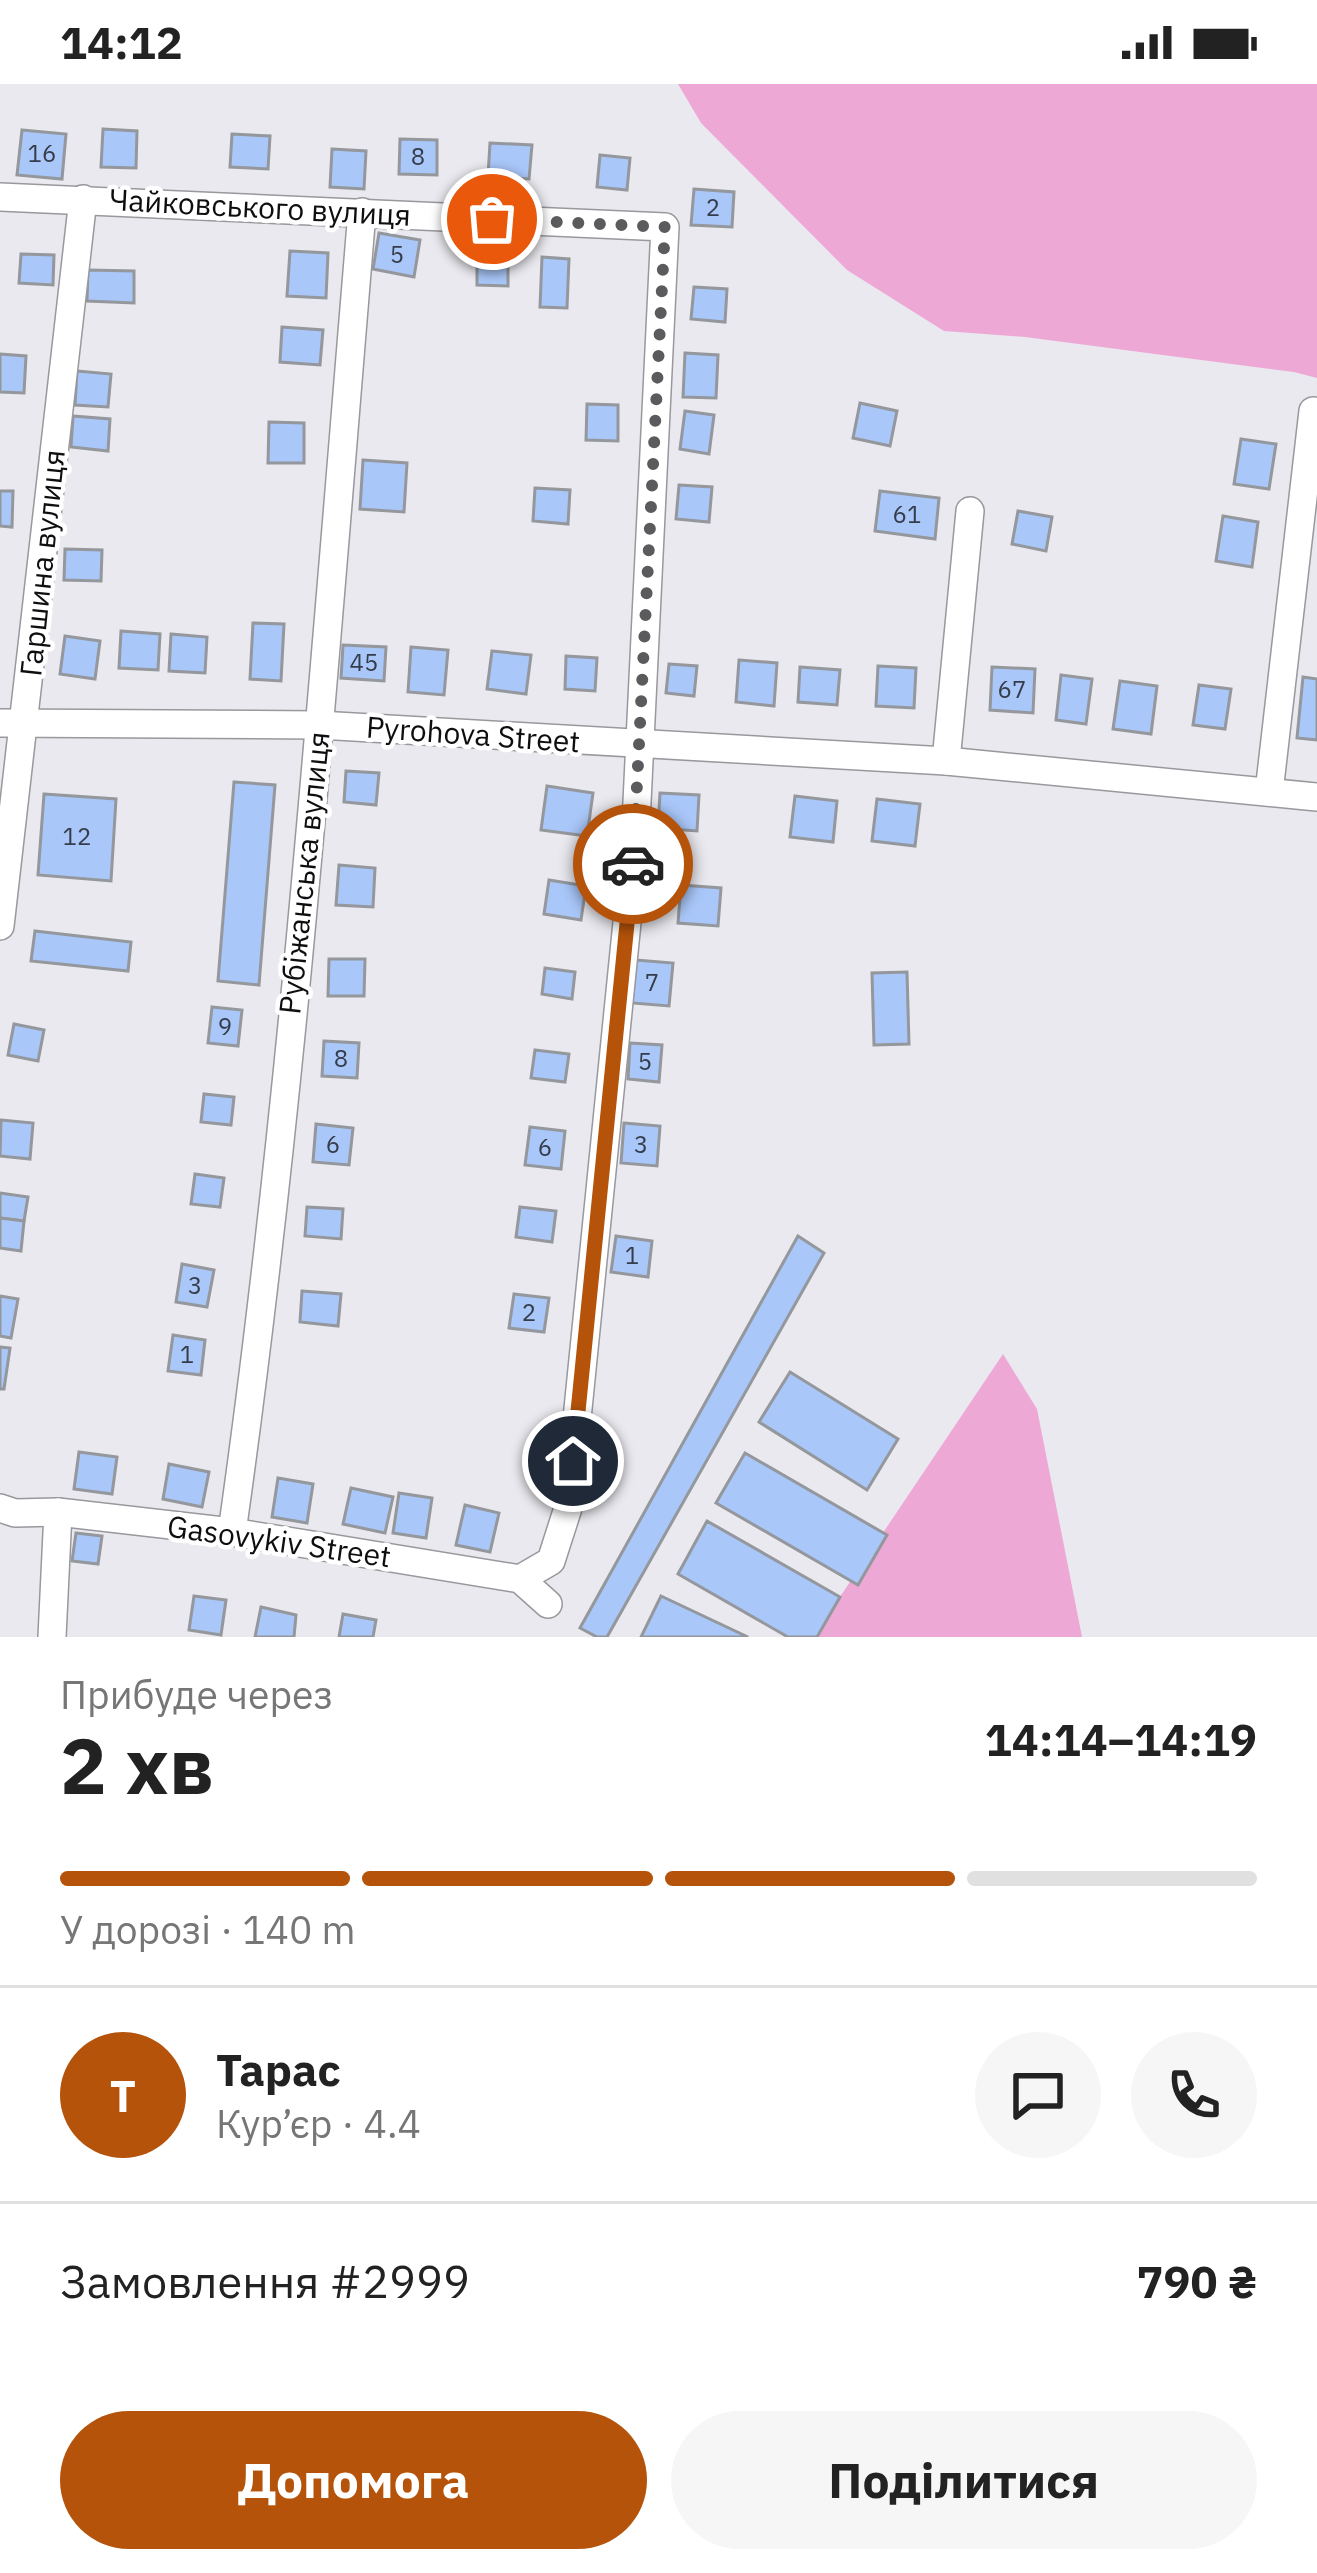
<!DOCTYPE html>
<html lang="uk">
<head>
<meta charset="utf-8">
<style>
	:root { --surface:#fff; --page:#f6f6f6; --text:#222; --muted:#767676; --line:#e0e0e0; --accent:#b45309 }
	body { margin:0; font-family:"IBM Plex Sans",sans-serif; background:var(--page); color:var(--text); height:100vh; display:flex; flex-direction:column; font-size:45px; white-space:nowrap }
	* { box-sizing:border-box; margin:0 }
	p { font-size:39px; color:var(--muted) }
	.icon { flex:none; width:66px; height:66px; fill:none; stroke:currentColor; stroke-width:2; stroke-linecap:round; stroke-linejoin:round }
	.map { position:relative; height:1553px; overflow:hidden }
	.drawer { display:flex; flex-direction:column; background:var(--surface); flex:1 }
	.drawer>* { flex:none }
	.pin { position:absolute; display:grid; place-items:center; width:102px; height:102px; color:#fff; margin:-51px; border:6px solid #fff; border-radius:50%; box-shadow:0 3px 12px #0007 }
	.courier { position:absolute; display:grid; place-items:center; width:120px; height:120px; margin:-60px; border:9px solid #b45309; border-radius:50%; background:#fff; color:#222; box-shadow:0 3px 15px #0007 }
	.summary em { font-style:normal; font-weight:700 }
	.summary div { display:flex; flex-direction:column-reverse }
	.summary { display:flex; align-items:center; justify-content:space-between; height:204px; padding:0 60px }
	h1 { font-size:78px; font-weight:700; line-height:90px }
	.bar { display:grid; grid-template-columns:repeat(4,1fr); gap:18px 12px; align-content:center; height:144px; padding:0 60px }
	.bar i { height:15px; border-radius:9px; background:var(--line) }
	.bar .current { background:var(--accent) }
	.bar p { grid-column:span 4 }
	.line { display:flex; align-items:center; gap:30px; padding:0 60px; border-top:3px solid var(--line) }
	.line div { flex:1 }
	.round { display:grid; place-items:center; flex:none; width:126px; height:126px; border-radius:63px; background:var(--page) }
	.primary-button { display:flex; gap:24px; margin-top:auto; padding:24px 60px }
	.primary-button a { flex:1; height:138px; border-radius:72px; background:var(--accent); color:#fff; font-size:48px; font-weight:700; line-height:138px; text-align:center }
	.primary-button a+a { background:var(--page); color:var(--text) }
	.status { display:flex; justify-content:space-between; align-items:center; height:84px; padding:0 60px; background:var(--surface); direction:ltr }
	.status svg { height:33px; fill:currentColor }
	.map>svg:first-child { display:block }
	.green { fill:#eea8d6 }
	.building { fill:#a9c7f9; stroke:#94979c; stroke-width:3 }
	.lines { fill:none; stroke-linecap:round; stroke-linejoin:round }
	.street-casing { stroke:#98989d; stroke-width:30 }
	.street { stroke:#fff; stroke-width:27 }
	.done { stroke:#5b5b5e; stroke-width:12; stroke-dasharray:0 21.6 }
	.route { stroke:#b45309; stroke-width:15 }
	.labels { text-anchor:middle; stroke-width:9; stroke-linejoin:round; paint-order:stroke }
	.number-label { font-size:24px; fill:#353c4a }
	.street-label { font-size:30px; fill:#0e0e10; stroke:#fff }
</style>
</head>
<body>
<div class="status"><b>14:12</b><svg viewBox="0 0 49 12"><path d="M0 12V9h3v3zM5 12V6h3v6zM10 12V3h3v9zM15 12V0h3v12zM26 1h20v11H26zM47 4h2v5h-2z"/></svg></div>
<div class="map">
<svg width="1317" height="1553" viewBox="0 0 1317 1553">
	<rect width="100%" height="100%" fill="#e9e9ef"/>
	<g class="green">
		<path d="M678,0h639v294l-23,-6 -269,-35 -81,-6 -97,-61 -146,-147z"/>
		<path d="M1003,1270l34,55 45,228h-269z"/>
	</g>
	<g class="building">
		<path d="M103,45l34,2 -1,37 -35,-1z"/>
		<path d="M22,46l44,4 -4,45 -45,-4z"/>
		<path d="M232,50l38,2 -2,33 -38,-2z"/>
		<path d="M400,55l37,1v35l-38,-1z"/>
		<path d="M490,59l42,2 -3,34 -41,-3z"/>
		<path d="M332,65l34,2 -2,38 -34,-2z"/>
		<path d="M600,71l30,3 -3,32 -30,-3z"/>
		<path d="M694,105l40,3 -2,35 -41,-2z"/>
		<path d="M379,149l41,7 -6,37 -41,-8z"/>
		<path d="M477,165l31,1v36l-31,-1z"/>
		<path d="M290,167l38,2 -2,45 -39,-2z"/>
		<path d="M21,170l33,1 -1,30 -34,-2z"/>
		<path d="M542,173l27,2 -2,49 -27,-1z"/>
		<path d="M88,186l46,1v32l-47,-2z"/>
		<path d="M694,203l33,2 -2,33 -34,-3z"/>
		<path d="M282,243l41,3 -3,35 -40,-3z"/>
		<path d="M685,269l33,2 -2,43 -33,-1z"/>
		<path d="M0,270l26,2 -2,37 -24,-1z"/>
		<path d="M77,287l34,3 -3,33 -33,-2z"/>
		<path d="M860,319l37,8 -7,35 -37,-8z"/>
		<path d="M587,320l31,1v36l-32,-1z"/>
		<path d="M685,327l29,4 -5,39 -29,-5z"/>
		<path d="M73,332l37,3 -2,32 -37,-4z"/>
		<path d="M269,338l35,1v40h-36z"/>
		<path d="M1241,355l35,5 -7,45 -35,-5z"/>
		<path d="M363,376l44,3 -3,49 -44,-3z"/>
		<path d="M679,401l33,2 -3,35 -33,-3z"/>
		<path d="M535,404l35,2 -2,34 -35,-3z"/>
		<path d="M0,407h13l-1,36 -12,-1z"/>
		<path d="M880,407l59,7 -4,41 -60,-8z"/>
		<path d="M1018,427l34,6 -6,34 -34,-7z"/>
		<path d="M1223,432l35,6 -6,45 -36,-6z"/>
		<path d="M65,465l37,1 -1,31 -37,-1z"/>
		<path d="M253,539l31,1 -3,57 -31,-2z"/>
		<path d="M121,547l39,3 -2,36 -39,-2z"/>
		<path d="M171,550l36,3 -2,36 -36,-2z"/>
		<path d="M65,552l35,5 -5,38 -35,-5z"/>
		<path d="M343,561l43,2 -2,34 -43,-3z"/>
		<path d="M411,563l37,3 -4,45 -36,-3z"/>
		<path d="M492,567l39,4 -5,39 -39,-5z"/>
		<path d="M566,572l31,2 -2,33 -30,-2z"/>
		<path d="M739,576l38,3 -3,43 -38,-4z"/>
		<path d="M669,580l28,2 -3,30 -28,-3z"/>
		<path d="M878,582l38,2 -2,40 -38,-2z"/>
		<path d="M800,583l40,3 -3,35 -39,-3z"/>
		<path d="M992,583l43,2 -2,44 -43,-3z"/>
		<path d="M1061,591l31,4 -6,45 -30,-4z"/>
		<path d="M1303,593l14,2v61l-20,-2z"/>
		<path d="M1120,597l37,5 -6,48 -38,-5z"/>
		<path d="M1199,601l32,4 -6,40 -32,-4z"/>
		<path d="M346,687l33,2 -3,32 -32,-3z"/>
		<path d="M234,698l41,3 -16,200 -41,-4z"/>
		<path d="M547,702l46,7 -6,43 -46,-6z"/>
		<path d="M660,709l39,2 -2,36 -39,-3z"/>
		<path d="M44,710l72,5 -5,82 -73,-6z"/>
		<path d="M795,712l42,5 -4,41 -43,-5z"/>
		<path d="M877,715l43,5 -5,42 -43,-5z"/>
		<path d="M339,781l36,3 -2,39 -37,-2z"/>
		<path d="M549,796l37,6 -5,34 -37,-6z"/>
		<path d="M681,801l40,3 -3,38 -40,-3z"/>
		<path d="M35,847l96,11 -3,29 -97,-10z"/>
		<path d="M329,875h36l-1,37h-36z"/>
		<path d="M636,876l37,3 -4,43 -37,-3z"/>
		<path d="M545,884l30,4 -3,27 -30,-5z"/>
		<path d="M907,888l2,72 -35,1 -2,-72z"/>
		<path d="M212,923l30,3 -4,36 -30,-3z"/>
		<path d="M14,940l30,6 -6,31 -30,-6z"/>
		<path d="M324,957l35,2 -2,35 -35,-2z"/>
		<path d="M630,959l32,2 -3,37 -31,-3z"/>
		<path d="M535,966l34,4 -4,28 -34,-4z"/>
		<path d="M204,1010l30,3 -3,28 -30,-3z"/>
		<path d="M1,1036l32,3 -3,36 -30,-3z"/>
		<path d="M624,1039l36,3 -3,40 -36,-3z"/>
		<path d="M316,1040l37,4 -4,37 -36,-3z"/>
		<path d="M530,1043l35,4 -4,38 -36,-4z"/>
		<path d="M195,1090l29,4 -4,29 -29,-3z"/>
		<path d="M0,1109l28,4 -4,24 -24,-3z"/>
		<path d="M307,1123l36,2 -2,30 -36,-3z"/>
		<path d="M520,1123l36,4 -4,31 -36,-5z"/>
		<path d="M0,1134l24,3 -3,30 -21,-3z"/>
		<path d="M616,1152l36,5 -4,36 -37,-5z"/>
		<path d="M798,1152l26,17 -217,384h-10l-17,-9z"/>
		<path d="M182,1180l32,6 -7,37 -31,-5z"/>
		<path d="M302,1207l39,3 -3,32 -38,-4z"/>
		<path d="M514,1210l35,4 -5,34 -35,-4z"/>
		<path d="M0,1212l18,3 -7,39 -11,-2z"/>
		<path d="M173,1251l32,5 -4,35 -33,-4z"/>
		<path d="M0,1263l10,1 -6,41h-4z"/>
		<path d="M790,1288l108,67 -31,51 -108,-68z"/>
		<path d="M79,1368l38,5 -5,37 -38,-5z"/>
		<path d="M745,1369l142,82 -29,50 -142,-82z"/>
		<path d="M169,1380l40,8 -7,35 -39,-8z"/>
		<path d="M278,1394l35,6 -6,39 -35,-6z"/>
		<path d="M351,1404l42,9 -8,36 -42,-9z"/>
		<path d="M399,1409l33,5 -6,40 -33,-5z"/>
		<path d="M465,1421l34,8 -9,39 -34,-7z"/>
		<path d="M707,1437l133,76 -23,40h-29l-110,-63z"/>
		<path d="M76,1449l26,3 -4,28 -26,-3z"/>
		<path d="M194,1512l32,4 -5,35 -32,-5z"/>
		<path d="M661,1512l87,41h-107z"/>
		<path d="M261,1523l35,8 -2,22h-39z"/>
		<path d="M343,1530l33,6 -3,17h-34z"/>
	</g>
	<g class="lines">
		<g class="street-casing">
			<g id="street">
				<path d="M0,113l665,30 -30,616 -67,665 -17,53 -31,18"/>
				<path d="M0,639l319,2 627,36 371,36"/>
				<path d="M946,677l24,-250"/>
				<path d="M1269,708l44,-381"/>
				<path d="M0,842l83,-727"/>
				<path d="M0,1424l15,5 43,-1 174,20 288,47 28,25"/>
				<path d="M232,1448c62,-437 93,-879 130,-1320"/>
				<path d="M52,1553l6,-125"/>
			</g>
		</g>
		<use href="#street" class="street"/>
	</g>
	<g class="lines">
		<path class="done" d="M492,135l173,8 -32,637"/>
		<path class="route" d="M573,1377l60,-597"/>
	</g>
	<g class="labels">
		<g class="number-label">
			<text x="42" y="78">16</text>
			<text x="418" y="81">8</text>
			<text x="713" y="132">2</text>
			<text x="397" y="179">5</text>
			<text x="907" y="439">61</text>
			<text x="364" y="587">45</text>
			<text x="1012" y="614">67</text>
			<text x="77" y="761">12</text>
			<text x="652" y="907">7</text>
			<text x="225" y="951">9</text>
			<text x="341" y="983">8</text>
			<text x="645" y="986">5</text>
			<text x="333" y="1069">6</text>
			<text x="641" y="1069">3</text>
			<text x="545" y="1072">6</text>
			<text x="632" y="1180">1</text>
			<text x="195" y="1210">3</text>
			<text x="529" y="1237">2</text>
			<text x="187" y="1279">1</text>
		</g>
		<g class="street-label">
			<text transform="translate(260 124) rotate(3)" y="10">Чайковського вулиця</text>
			<text transform="translate(43 479) rotate(-84)" y="10">Гаршина вулиця</text>
			<text transform="translate(473 651) rotate(4)" y="10">Pyrohova Street</text>
			<text transform="translate(305 789) rotate(-84)" y="10">Рубіжанська вулиця</text>
			<text transform="translate(279 1458) rotate(8)" y="10">Gasovykiv Street</text>
		</g>
	</g>
</svg>
<div class="pin" style="left:492px;top:135px;background:#ea580c"><svg class="icon" aria-label="bag" viewBox="0 0 24 24"><path d="M5 8h14l-1 12H6zM9 8a3 3 0 0 1 6 0"/></svg></div>
<div class="pin" style="left:573px;top:1377px;background:#1f2937"><svg class="icon" aria-label="home" viewBox="0 0 24 24"><path d="M3 11l9-7 9 7M6 9v11h12V9"/></svg></div>
<div class="courier" style="left:633px;top:780px"><svg class="icon" aria-label="car" viewBox="0 0 24 24"><path d="M5 17H2v-5l4-1 3-4h7l3 4 3 1v5h-3M9 17h6M6 11h13"/><circle cx="7" cy="17" r="2"/><circle cx="17" cy="17" r="2"/></svg></div>
</div>
<section class="drawer">
<div class="summary"><div><h1>2 хв</h1><p>Прибуде через</p></div><em>14:14–14:19</em></div>
<div class="bar"><i class="current"></i><i class="current"></i><i class="current"></i><i></i><p>У дорозі · 140 m</p></div>
<div class="line" style="height:216px"><b class="round" style="background:var(--accent);color:#fff">Т</b><div><b>Тарас</b><p>Кур’єр · 4.4</p></div><a class="round"><svg class="icon" aria-label="chat" viewBox="0 0 24 24"><path d="M4 5h16v11H9l-5 4z"/></svg></a><a class="round"><svg class="icon" aria-label="phone" viewBox="0 0 24 24"><path d="M5 4h4l2 5-3 2q2 4 5 5l2-3 5 2v4C11 20 4 13 5 4z"/></svg></a></div>
<div class="line" style="height:156px"><div>Замовлення #2999</div><b>790 ₴</b></div>
<div class="primary-button"><a>Допомога</a><a>Поділитися</a></div>
</section>
</body>
</html>
